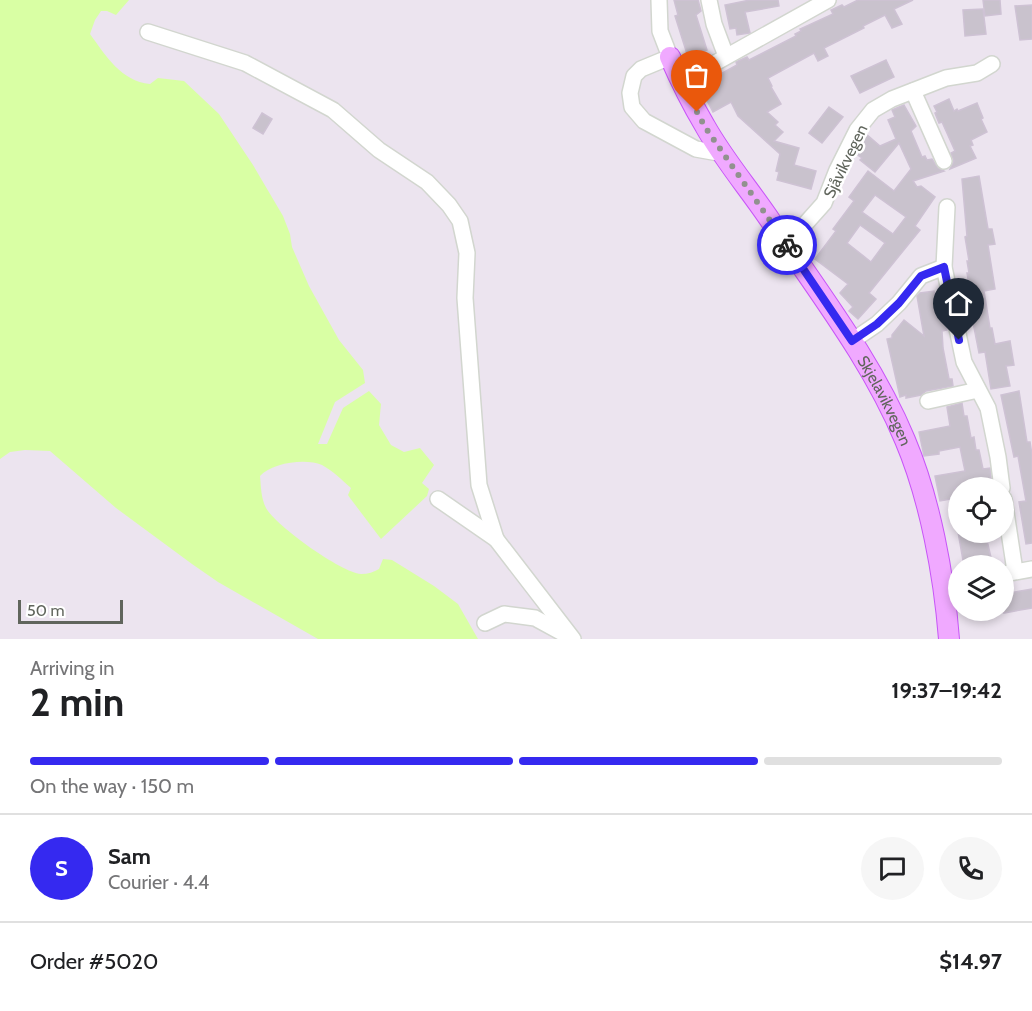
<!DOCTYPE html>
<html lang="en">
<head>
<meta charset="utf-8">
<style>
	:root { --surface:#fff; --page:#f6f6f6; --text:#202124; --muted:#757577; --line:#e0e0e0; --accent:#3529f0 }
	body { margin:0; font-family:Cabin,sans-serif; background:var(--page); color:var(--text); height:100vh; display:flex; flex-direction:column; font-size:22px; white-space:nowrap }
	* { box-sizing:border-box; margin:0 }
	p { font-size:20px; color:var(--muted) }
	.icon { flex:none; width:33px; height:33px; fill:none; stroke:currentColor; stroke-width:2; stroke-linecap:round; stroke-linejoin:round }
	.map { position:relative; height:639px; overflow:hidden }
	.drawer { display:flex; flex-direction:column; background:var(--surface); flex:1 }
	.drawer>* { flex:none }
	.buttons { position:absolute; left:948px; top:477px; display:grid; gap:12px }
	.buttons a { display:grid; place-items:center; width:66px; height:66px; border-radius:50%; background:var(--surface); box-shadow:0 3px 9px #0003; font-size:30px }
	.scale { position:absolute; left:18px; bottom:15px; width:105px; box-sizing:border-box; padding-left:6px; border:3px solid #60655c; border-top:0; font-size:16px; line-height:21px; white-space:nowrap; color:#60655c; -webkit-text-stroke:4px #fff; paint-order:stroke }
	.pin { position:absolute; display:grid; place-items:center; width:51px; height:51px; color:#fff; margin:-62px -26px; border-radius:50% 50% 50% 0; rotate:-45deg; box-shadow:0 0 6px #0007 }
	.pin .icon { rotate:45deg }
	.courier { position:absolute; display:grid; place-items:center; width:60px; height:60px; margin:-30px; border:4px solid #3529f0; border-radius:50%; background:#fff; color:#222; box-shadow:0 2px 8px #0007 }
	.head em { font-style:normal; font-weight:700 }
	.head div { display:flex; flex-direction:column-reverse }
	.head { display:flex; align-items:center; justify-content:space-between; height:102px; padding:0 30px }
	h1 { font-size:39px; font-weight:700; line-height:45px }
	.bar { display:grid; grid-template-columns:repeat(4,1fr); gap:9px 6px; align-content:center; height:72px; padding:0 30px }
	.bar i { height:8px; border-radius:4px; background:var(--line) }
	.bar .selected { background:var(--accent) }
	.bar p { grid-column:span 4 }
	.line { display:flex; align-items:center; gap:15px; padding:0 30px; border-top:2px solid var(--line) }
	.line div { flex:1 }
	.round { display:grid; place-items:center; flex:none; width:63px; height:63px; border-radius:32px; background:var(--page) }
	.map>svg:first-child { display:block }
	.water { fill:#d9ffa4 }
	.building { fill:#c9c2cd; stroke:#cec2d4; stroke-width:1.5; fill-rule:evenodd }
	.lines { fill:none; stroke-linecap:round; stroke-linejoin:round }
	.minor-casing { stroke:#d2d6cf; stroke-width:18 }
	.major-casing { stroke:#c755f7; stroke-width:22 }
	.minor { stroke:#fff; stroke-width:15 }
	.major { stroke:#f0a9ff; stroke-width:20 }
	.done { stroke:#91918f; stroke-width:6; stroke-dasharray:0 10.8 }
	.route { stroke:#3529f0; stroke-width:8 }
	.labels { text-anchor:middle; stroke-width:5; stroke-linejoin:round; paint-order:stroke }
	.street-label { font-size:16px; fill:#60655c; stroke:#fff }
</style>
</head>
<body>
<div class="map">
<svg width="1032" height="639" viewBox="0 0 1032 639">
	<rect width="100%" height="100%" fill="#ece4ef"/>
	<path class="water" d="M0,0h129l-13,15 -9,-4h-6l-6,9 -5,14c16,22 31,47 60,50l8,-6 26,3 35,33 34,51 30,51 7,18 2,13 17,39 30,54 24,30 2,13 -30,19 -17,42h9l16,-36 26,-17 12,13 -2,21 12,20 13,7 16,-4 14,17 -12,18 7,6 -2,7 -46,43 -31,-41 -2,-3 3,-7c-9,-8 -18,-17 -29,-23 -17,-7 -50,-2 -62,11 1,11 1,22 6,32 10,18 76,65 95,66 7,0 13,-2 18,-5l4,-10 9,1 42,26 24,18 20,35h-160l-100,-57 -26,-18 -76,-56 -66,-57 -25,-1 -15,2 -10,7z"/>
	<g class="building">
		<path d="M674,0h24l3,11 -5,4 11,35 -19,7 -13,-41 3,-1z"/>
		<path d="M750,0h28l1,6 -34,6 5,21 -13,2 -1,-7 -6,1 -5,-24z"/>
		<path d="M858,0h55l-19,9 8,15 -10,4 -7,-13 -22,11 1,2 -40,20 4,8 -10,5 -4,-8 -46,25 4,8 -1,1 10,17 -14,8 11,10 -3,3 8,7 -9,9 25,7 -5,17 22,6 -5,18 -34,-9 2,-8 -3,-1 4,-17 -42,-38 -7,-14 -18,10 -12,-23 7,-4 -2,-3 31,-17 -1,-3 11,-5 2,3 47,-24 -1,-2 6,-3 -1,-2 33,-15 -2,-4 11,-5 2,2z"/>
		<path d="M983,0h17l1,14 -16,2z"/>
		<path d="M1032,5v34l-12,1 -5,-34z"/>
		<path d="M983,9l3,25 -21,2 -2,-26z"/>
		<path d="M886,60l8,17 -34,16 -9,-17z"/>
		<path d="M949,99l5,12 3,-2 1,2 19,-8 6,15 -2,1 6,13 -16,8 2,5 -3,1 6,12 -26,11 4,-8 -3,-8 4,-2 -13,-29 -3,1 -4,-10 2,-1 -3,-6z"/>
		<path d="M904,105l12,21 -5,5 11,26 3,-1 2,4 5,-1 6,9 6,3 -31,10 4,6 4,-1 14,11 -20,29 5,4 -51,63 7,6 -18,20 -9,-8 4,-4 -13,-14 8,-9 -33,-25 21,-28 -3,-2 21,-28 -5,-4 19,-26 26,20 17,-22 -12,-26 -24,29 -15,-12 2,-2 -6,-4 10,-20 14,12 16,-7 -8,-19 7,-3 -3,-7zM875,195l31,22 -13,17 -31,-22zM860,225l25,18 -14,19 -24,-19z"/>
		<path d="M829,107l14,10 -21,26 -13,-10z"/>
		<path d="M262,113l10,6 -9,15 -10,-6z"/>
		<path d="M979,176l9,53h4l3,15 -7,1 7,44 -11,2 6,37h2l3,16 15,-3 4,24 -8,1 4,20 -19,3 -6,-37 -6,1 -11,-56 3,-1 -4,-23h2l-2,-12h2l-4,-24 2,-1 -5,-57z"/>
		<path d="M934,291l1,7 5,-1 7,33 -5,1 1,17 6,31h3l1,7 -27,5 -5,4 -15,3v-3l-6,2 -13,-58 5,-1v-3l12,-15 20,16 -7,-40 3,-3z"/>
		<path d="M1019,391l8,51h3l2,13v88l-6,1 -7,-42 7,-1 -8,-45 -4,1 -13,-62z"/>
		<path d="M962,403l2,13h3l4,22 3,-1 2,13h3l4,19 7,-1 2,20h-37l2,10 -17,3 -5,-25 30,-5 -5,-24 -21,4v3l-15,2 -5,-24 31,-6 -3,-19z"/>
		<path d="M958,532h27l8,34h-29z"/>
		<path d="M1032,589v19l-28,5v-19z"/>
	</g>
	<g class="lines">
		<g class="minor-casing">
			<g id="minor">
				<path d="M659,0l1,31 10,26 -29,12 -7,7 -4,17 2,14 12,14 52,28 28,5"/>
				<path d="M709,0l5,24 12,32"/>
				<path d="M148,32l97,31 88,47 46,40 48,32 22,23 11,16 7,32 -2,45 14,187 17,54"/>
				<path d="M681,82l147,-82"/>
				<path d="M913,91l31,70"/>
				<path d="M947,207l-3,60 20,95 24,46 10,49 4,31"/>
				<path d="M784,241l15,-10 25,-28 13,-33 20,-40 16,-20 19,-11 54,-21 31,-5 15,-9"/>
				<path d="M852,341l25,-17 22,-21 22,-27 23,-9"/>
				<path d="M928,401l50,-11"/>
				<path d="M438,499l58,40 77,100"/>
				<path d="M1004,499l11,72"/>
				<path d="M1004,574l28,-5"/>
				<path d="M943,585l15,-2"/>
				<path d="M485,623l19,-9 31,4 33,18"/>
			</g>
		</g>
		<g class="major-casing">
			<g id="major">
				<path id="s1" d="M670,57c10,23 22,47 35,69 19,34 45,64 67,97 47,70 100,138 133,217 25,59 39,135 44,199"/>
			</g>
		</g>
		<use href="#minor" class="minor"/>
		<use href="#major" class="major"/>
	</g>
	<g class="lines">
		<path class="done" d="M697,112l8,15 82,118"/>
		<path class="route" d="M787,245l65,96 25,-17 22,-21 22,-27 23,-9 15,73"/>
	</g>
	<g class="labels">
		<g class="street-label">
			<text transform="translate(845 161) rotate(-64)" y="6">Sjåvikvegen</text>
			<text dy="6" stroke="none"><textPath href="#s1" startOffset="406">Skjelavikvegen</textPath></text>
		</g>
	</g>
</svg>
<div class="buttons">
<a><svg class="icon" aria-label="locate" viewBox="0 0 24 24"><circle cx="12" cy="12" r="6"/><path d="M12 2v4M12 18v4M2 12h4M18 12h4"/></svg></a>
<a><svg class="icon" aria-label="layers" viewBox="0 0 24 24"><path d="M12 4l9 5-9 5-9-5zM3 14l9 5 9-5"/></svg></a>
</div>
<div class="scale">50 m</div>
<div class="pin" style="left:697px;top:112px;background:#ea580c"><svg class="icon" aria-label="bag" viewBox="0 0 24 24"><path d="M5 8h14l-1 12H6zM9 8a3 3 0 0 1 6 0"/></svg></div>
<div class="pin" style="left:959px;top:340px;background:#1f2937"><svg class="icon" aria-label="home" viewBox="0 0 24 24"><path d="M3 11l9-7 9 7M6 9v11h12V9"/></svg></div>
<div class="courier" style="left:787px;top:245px"><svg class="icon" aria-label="bike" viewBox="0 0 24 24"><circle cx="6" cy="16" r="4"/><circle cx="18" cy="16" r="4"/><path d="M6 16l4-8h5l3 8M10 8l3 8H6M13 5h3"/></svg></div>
</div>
<section class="drawer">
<div class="head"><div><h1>2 min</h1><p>Arriving in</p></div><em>19:37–19:42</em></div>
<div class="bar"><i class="selected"></i><i class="selected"></i><i class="selected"></i><i></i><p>On the way · 150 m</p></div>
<div class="line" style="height:108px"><b class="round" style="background:var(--accent);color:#fff">S</b><div><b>Sam</b><p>Courier · 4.4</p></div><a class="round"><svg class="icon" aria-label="chat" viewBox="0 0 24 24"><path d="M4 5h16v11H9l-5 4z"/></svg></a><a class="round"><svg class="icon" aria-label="phone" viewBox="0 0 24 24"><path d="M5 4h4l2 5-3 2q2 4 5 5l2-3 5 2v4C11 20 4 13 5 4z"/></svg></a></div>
<div class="line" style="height:78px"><div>Order #5020</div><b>$14.97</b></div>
</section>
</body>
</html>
